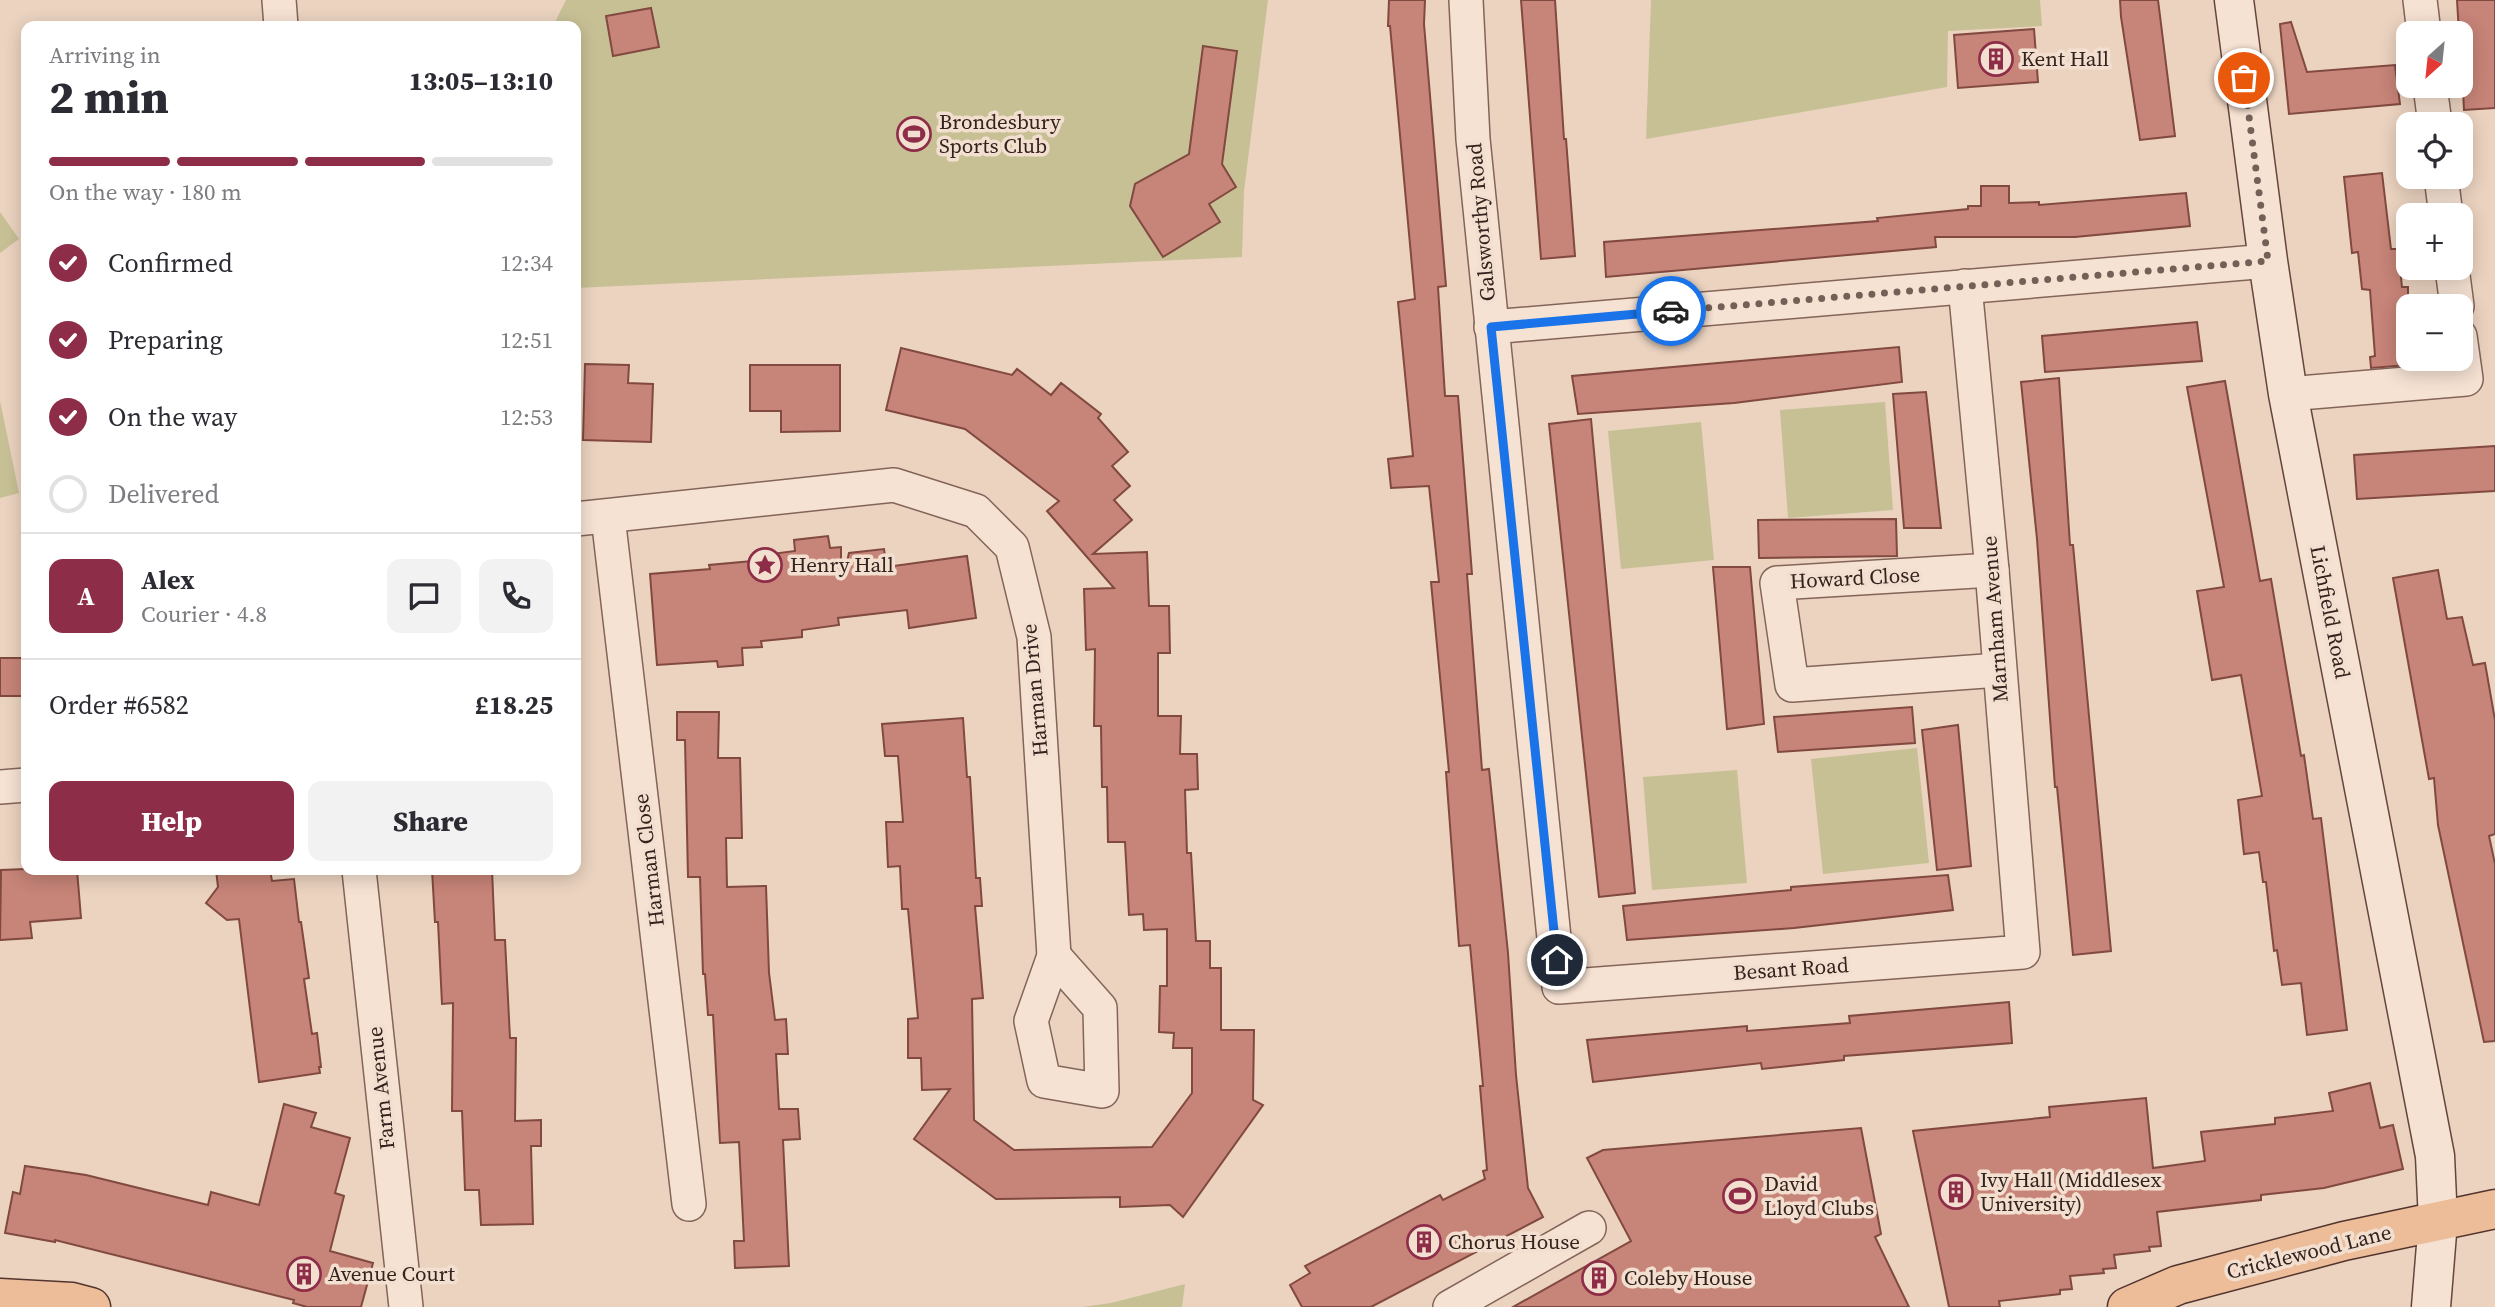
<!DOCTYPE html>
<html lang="en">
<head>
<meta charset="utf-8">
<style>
	:root { --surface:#fff; --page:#f2f2f3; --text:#2b2b33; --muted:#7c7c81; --line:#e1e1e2; --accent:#8e2d48 }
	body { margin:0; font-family:"Source Serif 4",serif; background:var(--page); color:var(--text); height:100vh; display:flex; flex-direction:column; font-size:26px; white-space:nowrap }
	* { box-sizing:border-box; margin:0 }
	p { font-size:23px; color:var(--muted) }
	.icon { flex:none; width:38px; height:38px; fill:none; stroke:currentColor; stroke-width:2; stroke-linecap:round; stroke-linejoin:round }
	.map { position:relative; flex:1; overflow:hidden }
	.side { position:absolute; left:21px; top:21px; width:560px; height:854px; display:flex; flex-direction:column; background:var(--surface); border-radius:14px; box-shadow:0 4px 18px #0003 }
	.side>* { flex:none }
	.needle { width:46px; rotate:207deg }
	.controls { position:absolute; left:2396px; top:21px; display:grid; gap:14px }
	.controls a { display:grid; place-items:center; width:77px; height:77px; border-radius:14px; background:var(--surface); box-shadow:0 4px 18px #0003; font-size:35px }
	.pin { position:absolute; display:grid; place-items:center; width:60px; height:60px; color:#fff; margin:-30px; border:4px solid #fff; border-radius:50%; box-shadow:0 2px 7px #0007 }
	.courier { position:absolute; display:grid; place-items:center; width:70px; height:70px; margin:-35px; border:5px solid #1a73e8; border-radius:50%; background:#fff; color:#222; box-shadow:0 2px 9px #0007 }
	.summary em { font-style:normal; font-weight:800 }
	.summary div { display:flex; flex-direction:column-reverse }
	.summary { display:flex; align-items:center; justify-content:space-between; height:119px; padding:0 28px }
	h1 { font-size:46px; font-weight:800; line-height:52px }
	.bar { display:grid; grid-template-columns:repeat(4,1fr); gap:10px 7px; align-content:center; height:84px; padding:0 28px }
	.bar i { height:9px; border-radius:5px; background:var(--line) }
	.bar .active { background:var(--accent) }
	.bar p { grid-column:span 4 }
	.line { display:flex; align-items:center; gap:18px; padding:0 28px; border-top:2px solid var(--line) }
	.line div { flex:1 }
	.round { display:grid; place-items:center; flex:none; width:74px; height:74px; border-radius:14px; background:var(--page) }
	ol { padding:0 28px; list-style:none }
	li { display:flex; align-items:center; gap:21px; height:77px }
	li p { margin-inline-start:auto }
	li .icon { padding:7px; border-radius:50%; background:var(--accent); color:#fff; stroke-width:4 }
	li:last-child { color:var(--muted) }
	li i { width:38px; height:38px; border:4px solid var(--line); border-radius:50% }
	.primary-button { display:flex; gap:14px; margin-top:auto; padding:14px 28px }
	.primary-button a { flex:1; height:80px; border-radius:14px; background:var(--accent); color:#fff; font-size:28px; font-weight:800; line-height:80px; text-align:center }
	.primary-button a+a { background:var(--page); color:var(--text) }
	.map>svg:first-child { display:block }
	.green { fill:#c8c095 }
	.building { fill:#c78478; stroke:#814940; stroke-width:2 }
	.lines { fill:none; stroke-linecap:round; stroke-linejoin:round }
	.street-casing { stroke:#836459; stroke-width:36 }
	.secondary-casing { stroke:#65463d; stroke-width:41 }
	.primary-casing { stroke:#51342d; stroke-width:41 }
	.street { stroke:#f6e2d3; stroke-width:33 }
	.secondary { stroke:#f6e2d3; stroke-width:38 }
	.primary { stroke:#edbc99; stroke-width:38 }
	.done { stroke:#736056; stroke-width:7; stroke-dasharray:0 12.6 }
	.route { stroke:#1a73e8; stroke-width:9 }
	.labels { text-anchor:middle; stroke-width:7; stroke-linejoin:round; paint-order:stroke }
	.poi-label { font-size:21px; fill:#33221d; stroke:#f3dfcf; text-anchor:start }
	.street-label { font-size:21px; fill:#33221d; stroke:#f3dfcf }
</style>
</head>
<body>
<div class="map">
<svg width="2495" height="1307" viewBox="0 0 2495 1307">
	<rect width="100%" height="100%" fill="#ebd3c0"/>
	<g class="green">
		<path d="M566,0h702l-24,191 -2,66 -666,31v-262h-23z"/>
		<path d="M1651,0h389l2,26 -94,5 -1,56 -301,52z"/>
		<path d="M0,212l19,27 -19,14z"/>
		<path d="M0,401l19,92 -19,5z"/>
		<path d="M1885,402l8,108 -105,8 -8,-108z"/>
		<path d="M1701,422l13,138 -93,9 -13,-138z"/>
		<path d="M1917,748l12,115 -106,11 -12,-115z"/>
		<path d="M1737,770l10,113 -95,7 -9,-113z"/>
		<path d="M1185,1284l-3,23h-100l29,-4z"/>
	</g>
	<g class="building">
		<path d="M1389,0h36l-1,24 22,262 -8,1 7,109h13l14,178h-5l15,196 7,-1 19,184 8,122 12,113 15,29 -172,90h-69l-12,-22 20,-12 -5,-7 135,-71 3,5 42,-21 -2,-8 4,-1 -7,-84h3l-13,-141 -11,1 -13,-174h3l-18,-190h8l-10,-96 -38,2 -3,-29 25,-3 -15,-154 17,-3 -25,-273h-2z"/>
		<path d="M1521,0h34l9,139h2l9,117 -34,3z"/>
		<path d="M2120,0h38l17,136 -35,4 -19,-123z"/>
		<path d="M2457,0h38v108l-31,2 -4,-77h-1z"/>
		<path d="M651,8l8,39 -46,9 -7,-40z"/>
		<path d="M2291,22l16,50 88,-7 5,39 -111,10 -9,-90z"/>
		<path d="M2034,29l4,53 -80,6 -4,-53z"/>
		<path d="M1203,46l34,5 -15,113 14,23 -27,17 11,18 -57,35 -33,-51 5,-22 54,-30z"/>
		<path d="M2382,173l9,76h7l4,38h6v78l-37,3 -1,-11 5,-1 -5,-66 -8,-1 -4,-37 -6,1 -8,-76z"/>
		<path d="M1981,186h28v17l30,-1v3l147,-12 4,33 -115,11h-140l1,10 -330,30 -2,-35 274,-21 -1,-3 91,-9v-3h13z"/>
		<path d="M2197,322l5,39 -157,11 -3,-36z"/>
		<path d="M1899,347l3,35 -168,21 -156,11 -6,-38z"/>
		<path d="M901,348l111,27 5,-6 34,26 10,-12 40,31 -3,4 30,34 -16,14 18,20 -16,14 18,20 -39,34 54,-2 2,54h20l1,47h-12v63h23l-1,38h17l1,35 -13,1 2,63h4l5,88h14v27h11v62h33l-1,70 10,5 -80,112 -13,-12 -50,2v-10l-124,2 -82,-60 36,-50 -28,1 -1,-32h-13v-39l10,-1 -10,-109h-6l-2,-43 -12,1 -2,-45h17l-5,-66h-13l-3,-32 81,-6 4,59h3l6,101h4l2,28h-7l8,92 -11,1 2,121 40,30 138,-3 40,-54v-45h-19l1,-15 -15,-1 1,-46h7v-57l-23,1 -1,-16 -14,1 -4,-73h-17l-1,-55h-5l-1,-61h-7l1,-77 -9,1 -2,-61 30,-1 -67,-77 12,-10 -94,-72 -79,-19z"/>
		<path d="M585,364l44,1 -1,18 25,1 -2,58 -68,-2z"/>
		<path d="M750,365h90v66l-59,1v-21h-31z"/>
		<path d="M2059,378l11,167h3l38,406 -38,4 -16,-168h-2l-18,-248 -16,-157z"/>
		<path d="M2225,381l35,200 11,-2 30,177 3,-1 9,64 8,-1 26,212 -40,5 -6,-52 -19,2 -5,-35 -3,1 -8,-69h-3l-4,-30 -15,2 -6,-54 24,-4 -21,-121 -29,5 -15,-89 27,-4 -37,-200z"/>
		<path d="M1926,392l15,136h-37l-11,-134z"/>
		<path d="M1591,419l44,474 -36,4 -50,-473z"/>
		<path d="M2495,446v45l-138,8 -3,-44z"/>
		<path d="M1896,519l1,37 -138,2 -1,-38z"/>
		<path d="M828,536l2,12 11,-1v18l5,1 3,-13 35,-4 2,16 7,-1 1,2 73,-10 9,62 -67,10 -2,-18 -69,8 1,7 -37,5v7l-41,4 1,6 -20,1 1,17 -25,2 -1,-6 -60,4 -7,-91 60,-5 -1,-4 56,-5 -1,-5 31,-4 -1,-11z"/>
		<path d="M1713,567h37l14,157 -37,5z"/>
		<path d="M2438,570l9,49 15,-2 11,48 12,-2 10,57v114l-6,2 6,28v177l-11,1 -46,-217 -4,-47 -5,1 -36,-201z"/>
		<rect x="0" y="658" width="26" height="38"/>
		<path d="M1912,707l3,36 -137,9 -4,-35z"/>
		<path d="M677,712h42l-1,46h22l2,80h-16l1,49 39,-1 3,87 6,47 11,-1 2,35h-12l3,55h19l2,30 -17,1 6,126 -54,2 -1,-27h10l-5,-99 -19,1 -7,-128h-5l-3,-41h-2l-3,-97h-12l-3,-137h-8z"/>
		<path d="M1958,725l13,141 -34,4 -15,-140z"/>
		<path d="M26,869l51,1 4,48 -51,4 2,16 -32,2 1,-70z"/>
		<path d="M216,870h54l2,11 22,-2 5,43h2l8,56 -5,1 8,55 5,-1 4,34h-2l1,6 -61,9 -20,-163 -12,1 -21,-17 12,-16z"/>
		<path d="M432,870h60l3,70h10l5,98h6l-1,83 26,-1v26h-10l2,78 -52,1 -2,-35h-14l-3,-79h-10l1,-108 -11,1 -4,-82h-3z"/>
		<path d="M1948,875l5,35 -159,18 -167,12 -4,-34 168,-16v-3z"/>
		<path d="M2009,1002l3,41 -168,13v4l-82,9 -1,-6 -168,19 -6,-42 160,-14v5l103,-8 -1,-7z"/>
		<path d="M2370,1083l10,45 13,-3 10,44 -79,19 -63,7v5l-104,12 4,34 -12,1 1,4 -36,4 2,13 -13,1 1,4 -34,3 2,13 -12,1v4l-61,7 1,6h-51l-36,-176 137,-14 -1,-10 97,-9 7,70 52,-7 -4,-29 74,-8v-6l58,-7 -4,-18z"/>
		<path d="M284,1104l32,9 -5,14 39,11 -15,55 9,3 -14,55 43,12 -12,44h-54l-14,-4 1,-3 -239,-60v2l-50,-9 8,-41 7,2 5,-28 61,9 122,30 3,-13 48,13z"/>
		<path d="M1861,1128l20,106 -6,3 34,70h-396l118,-66 -44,-83 16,-8z"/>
	</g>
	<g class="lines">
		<g class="street-casing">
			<g id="street">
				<path d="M279,0l2,26"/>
				<path d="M1466,0l7,139 86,848 464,-35 -31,-382 -27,-284"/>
				<path d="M2420,0l4,33"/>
				<path d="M2430,86l5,38"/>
				<path d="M2441,177l5,38"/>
				<path d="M2452,268l5,38"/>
				<path d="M1491,327l777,-66"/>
				<path d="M2288,394l178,-15 -6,-43"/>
				<path d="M608,517l81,687"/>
				<path d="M576,519l318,-34 82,26 36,36 22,90 20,319"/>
				<path d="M1992,570l-215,13 15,102 207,-15"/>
				<path d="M0,787l26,-2"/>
				<path d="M359,870l47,437"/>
				<path d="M1054,956l46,52 2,83 -58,-10 -13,-60z"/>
				<path d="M1450,1307l139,-79"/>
			</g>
		</g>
		<g class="secondary-casing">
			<path id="secondary" d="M2234,0l34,261 20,133 147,762 3,65 -7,86"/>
		</g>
		<g class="primary-casing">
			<g id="primary">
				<path d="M0,1298l72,4 19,5"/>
				<path d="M2127,1307l51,-22 166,-44 151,-32"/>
			</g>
		</g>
		<use href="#street" class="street"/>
		<use href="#secondary" class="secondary"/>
		<use href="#primary" class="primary"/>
	</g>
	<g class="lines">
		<path class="done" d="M1671,311l597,-50 -24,-183"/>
		<path class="route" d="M1557,960l-66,-633 180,-16"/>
	</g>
	<defs>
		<g id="building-ring" transform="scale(1.75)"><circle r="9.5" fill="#f3dfcf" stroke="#8e2d48" stroke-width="1.5"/><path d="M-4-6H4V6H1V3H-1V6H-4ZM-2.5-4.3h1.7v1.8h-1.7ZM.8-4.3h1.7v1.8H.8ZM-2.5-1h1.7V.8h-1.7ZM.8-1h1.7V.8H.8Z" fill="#8e2d48"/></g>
		<g id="stadium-ring" transform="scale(1.75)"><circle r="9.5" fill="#f3dfcf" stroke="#8e2d48" stroke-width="1.5"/><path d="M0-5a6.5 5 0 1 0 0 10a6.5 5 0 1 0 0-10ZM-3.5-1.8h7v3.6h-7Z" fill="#8e2d48"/></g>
		<g id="sight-ring" transform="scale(1.75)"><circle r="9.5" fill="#f3dfcf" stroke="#8e2d48" stroke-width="1.5"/><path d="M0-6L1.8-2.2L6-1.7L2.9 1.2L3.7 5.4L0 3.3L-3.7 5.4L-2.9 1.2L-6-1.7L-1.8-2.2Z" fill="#8e2d48"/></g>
	</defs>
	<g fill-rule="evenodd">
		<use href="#building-ring" x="1996" y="59"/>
		<use href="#stadium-ring" x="914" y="134"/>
		<use href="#sight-ring" x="765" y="565"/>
		<use href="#building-ring" x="1956" y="1192"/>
		<use href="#stadium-ring" x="1740" y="1196"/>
		<use href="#building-ring" x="1424" y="1242"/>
		<use href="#building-ring" x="304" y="1274"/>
		<use href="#building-ring" x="1599" y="1278"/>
	</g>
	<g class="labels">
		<g class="poi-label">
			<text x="2021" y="66">Kent Hall</text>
			<text x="939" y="129">Brondesbury<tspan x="939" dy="24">Sports Club</tspan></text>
			<text x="790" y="572">Henry Hall</text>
			<text x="1980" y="1187">Ivy Hall (Middlesex<tspan x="1980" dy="24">University)</tspan></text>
			<text x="1764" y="1191">David<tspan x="1764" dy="24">Lloyd Clubs</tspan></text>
			<text x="1448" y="1249">Chorus House</text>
			<text x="328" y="1281">Avenue Court</text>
			<text x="1624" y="1285">Coleby House</text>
		</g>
		<g class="street-label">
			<text transform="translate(1481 222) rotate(-95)" y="7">Galsworthy Road</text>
			<text transform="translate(1855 578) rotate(-3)" y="7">Howard Close</text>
			<text transform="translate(2330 612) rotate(79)" y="7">Lichfield Road</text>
			<text transform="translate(1995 619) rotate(-94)" y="7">Marnham Avenue</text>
			<text transform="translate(1035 690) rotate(-95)" y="7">Harman Drive</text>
			<text transform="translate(649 860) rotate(-97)" y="7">Harman Close</text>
			<text transform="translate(1791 969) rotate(-4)" y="7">Besant Road</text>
			<text transform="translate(381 1088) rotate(-96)" y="7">Farm Avenue</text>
			<text transform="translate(2309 1252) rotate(-14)" y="7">Cricklewood Lane</text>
		</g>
	</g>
</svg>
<div class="controls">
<a><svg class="needle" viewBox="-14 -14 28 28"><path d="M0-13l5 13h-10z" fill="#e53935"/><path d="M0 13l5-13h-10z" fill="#7c7c81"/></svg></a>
<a><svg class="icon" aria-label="locate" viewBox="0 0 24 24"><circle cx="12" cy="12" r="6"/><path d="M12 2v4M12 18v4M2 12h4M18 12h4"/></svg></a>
<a>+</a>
<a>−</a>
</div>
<div class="pin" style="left:2244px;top:78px;background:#ea580c"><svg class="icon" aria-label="bag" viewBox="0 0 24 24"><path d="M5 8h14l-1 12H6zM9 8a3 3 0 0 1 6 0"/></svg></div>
<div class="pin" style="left:1557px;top:960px;background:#1f2937"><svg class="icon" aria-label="home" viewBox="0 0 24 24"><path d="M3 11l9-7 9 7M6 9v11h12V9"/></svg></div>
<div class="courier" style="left:1671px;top:311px"><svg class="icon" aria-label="car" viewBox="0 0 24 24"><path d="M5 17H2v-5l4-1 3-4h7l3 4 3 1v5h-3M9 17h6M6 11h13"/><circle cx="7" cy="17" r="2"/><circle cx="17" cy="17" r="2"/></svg></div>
<section class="side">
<div class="summary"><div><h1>2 min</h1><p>Arriving in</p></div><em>13:05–13:10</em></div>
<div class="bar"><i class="active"></i><i class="active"></i><i class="active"></i><i></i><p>On the way · 180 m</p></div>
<ol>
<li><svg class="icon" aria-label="check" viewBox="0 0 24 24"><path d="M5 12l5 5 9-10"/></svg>Confirmed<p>12:34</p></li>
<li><svg class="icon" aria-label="check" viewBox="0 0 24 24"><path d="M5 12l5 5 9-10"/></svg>Preparing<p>12:51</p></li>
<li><svg class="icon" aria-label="check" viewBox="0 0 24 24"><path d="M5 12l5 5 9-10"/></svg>On the way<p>12:53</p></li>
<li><i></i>Delivered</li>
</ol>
<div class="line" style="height:126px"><b class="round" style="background:var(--accent);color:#fff">A</b><div><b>Alex</b><p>Courier · 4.8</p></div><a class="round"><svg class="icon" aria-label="chat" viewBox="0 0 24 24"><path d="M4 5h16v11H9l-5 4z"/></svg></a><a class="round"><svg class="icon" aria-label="phone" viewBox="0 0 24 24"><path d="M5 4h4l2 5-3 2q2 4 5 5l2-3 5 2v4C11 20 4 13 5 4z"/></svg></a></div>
<div class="line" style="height:91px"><div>Order #6582</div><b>£18.25</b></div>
<div class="primary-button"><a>Help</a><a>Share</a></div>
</section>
</div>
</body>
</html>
